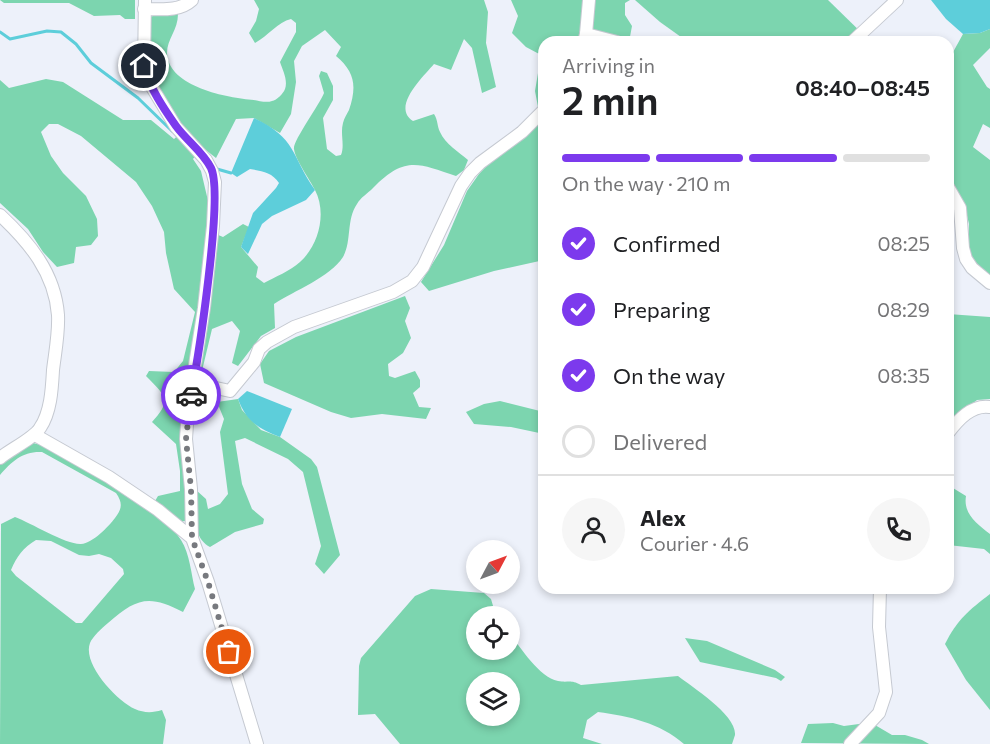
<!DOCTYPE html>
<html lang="en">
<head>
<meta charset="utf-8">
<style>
	:root { --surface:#fff; --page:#f6f6f6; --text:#202124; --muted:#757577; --line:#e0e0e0; --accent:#7c3aed }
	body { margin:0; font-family:Commissioner,sans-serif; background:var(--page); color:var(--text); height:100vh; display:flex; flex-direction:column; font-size:22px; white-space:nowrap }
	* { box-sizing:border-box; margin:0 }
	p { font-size:20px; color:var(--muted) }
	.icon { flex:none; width:33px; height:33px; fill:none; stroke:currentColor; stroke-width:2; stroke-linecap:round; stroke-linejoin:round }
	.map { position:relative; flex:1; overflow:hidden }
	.side { position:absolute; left:538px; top:36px; width:416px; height:558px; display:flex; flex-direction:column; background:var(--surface); border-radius:18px; box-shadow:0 3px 9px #0003 }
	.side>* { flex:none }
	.needle { width:39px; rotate:49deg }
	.fabs { position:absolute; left:466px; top:540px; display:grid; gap:12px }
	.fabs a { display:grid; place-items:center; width:54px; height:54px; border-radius:50%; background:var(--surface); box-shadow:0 3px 9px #0003; font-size:30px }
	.pin { position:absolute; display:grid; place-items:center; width:51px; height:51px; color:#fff; margin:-26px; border:3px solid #fff; border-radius:50%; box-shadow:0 2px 6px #0007 }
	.courier { position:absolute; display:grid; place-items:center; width:60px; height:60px; margin:-30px; border:4px solid #7c3aed; border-radius:50%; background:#fff; color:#222; box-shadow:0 2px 8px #0007 }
	.headline em { font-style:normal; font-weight:600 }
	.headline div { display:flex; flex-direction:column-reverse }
	.headline { display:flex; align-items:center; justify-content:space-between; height:102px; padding:0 24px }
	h1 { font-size:39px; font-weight:600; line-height:45px }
	.bar { display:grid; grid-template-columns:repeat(4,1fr); gap:9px 6px; align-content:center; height:72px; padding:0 24px }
	.bar i { height:8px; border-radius:4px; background:var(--line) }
	.bar .selected { background:var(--accent) }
	.bar p { grid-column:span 4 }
	.line { display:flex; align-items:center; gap:15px; padding:0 24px; border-top:2px solid var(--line) }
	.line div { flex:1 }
	.round { display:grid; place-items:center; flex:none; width:63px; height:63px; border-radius:32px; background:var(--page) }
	ol { padding:0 24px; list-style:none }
	li { display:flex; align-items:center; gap:18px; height:66px }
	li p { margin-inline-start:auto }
	li .icon { padding:6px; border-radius:50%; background:var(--accent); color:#fff; stroke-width:4 }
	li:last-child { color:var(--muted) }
	li i { width:33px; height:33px; border:3px solid var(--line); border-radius:50% }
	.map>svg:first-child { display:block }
	.forest { fill:#7cd5af; fill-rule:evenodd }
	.water { fill:#5dceda }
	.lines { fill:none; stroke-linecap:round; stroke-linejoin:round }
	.stream { stroke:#5dceda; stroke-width:3 }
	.minor-casing { stroke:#c5c9d1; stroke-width:14 }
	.minor { stroke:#fff; stroke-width:12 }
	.done { stroke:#77797e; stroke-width:6; stroke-dasharray:0 10.8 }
	.route { stroke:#7c3aed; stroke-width:8 }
</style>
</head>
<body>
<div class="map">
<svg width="990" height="744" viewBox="0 0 990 744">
	<rect width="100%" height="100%" fill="#edf1fa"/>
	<g class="forest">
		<path d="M0,0h135v19h-10l-5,-4 -26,1 -25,-13h-65z"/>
		<path d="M254,0h230l4,12 -2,31 10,44 -14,6 -10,-45 -8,-9 -13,31 -17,-6c-11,13 -43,43 -21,57l21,-7c4,6 3,12 6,18 5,12 19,20 28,28l-4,10 -8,6c-39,-13 -51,-20 -83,12 -5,5 -13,10 -16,16 -11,16 -5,37 -14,53 -13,20 -49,34 -69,47l1,24 -14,8 -23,30 -6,-3 8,-32 -8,-10 -20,8 -11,46 -10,-3 -6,149 -5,1 -25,-21 3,-5 22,-5v-20l-4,-27 -24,-22c21,-23 13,-26 -6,-46l3,-5 25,1 9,-11 12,-49 -21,-23 -8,-36 -2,-21 -12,-26 -16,-24 -55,-46 -23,-12h-9l-8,8 10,24 12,17 23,23 11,23 1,17 -7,9 -15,2 -2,16 -17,4 -14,-15 -15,-23 -28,-26v-123l9,8 37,-9 17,3 60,38h28l23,19 10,-9 -32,-53 -5,-30 3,-30 12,-4 16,1c0,16 -11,25 -11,39 1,34 61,45 87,47 5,1 13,3 18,1 5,-1 11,-7 13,-12 3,-9 -2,-18 -5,-27l16,-30v-9l-5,-4c-13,3 -23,17 -36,24l-6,-10 7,-12 3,-12zM325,30l16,17 -5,9c19,16 21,30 13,54 -2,4 -5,8 -6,13 -3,11 2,22 -2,32l-5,1 -9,-7 -4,-31 10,-18v-14l-6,-13 -6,-2 -2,5 5,17c-4,11 -32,49 -30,56 1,10 16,31 21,41 12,23 4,55 -15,72 -10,9 -25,15 -36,21l-8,-6 2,-10 -17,-20 8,-20 -6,-3 -20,13 -14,-6v-26l-8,-34 -8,-12 9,-12 14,11 20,-39 18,-1 26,15 11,-19 5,-32 -2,-21 8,-15z"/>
		<path d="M511,0h119l-5,3v12l7,11 -3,16h-85v60l-6,5 -3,-16 6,-36 -15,-8 -14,-14 6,-17z"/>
		<path d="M635,0h193l43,42h-183l-28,-20z"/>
		<path d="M990,29v19l-17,17 14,22 3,2v39l-7,-4 -10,23 17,13v115l-16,-12 -6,-15 1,-24 -5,-21 -16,-28v-118l4,-3 11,-20 17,-1z"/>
		<path d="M544,119v22l-2,4 2,13v102l-50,11 -65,20 -8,-9 23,-37 23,-54 12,-17 16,-17z"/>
		<path d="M405,296l5,12 -5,13 6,17 -8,15 -15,11 1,12 6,2 20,-7 5,9v7l-7,6 6,14 12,1 -5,11 -44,-5 -31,4 -20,-6 -67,-29 -4,-19 9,-13 27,-14z"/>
		<path d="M948,314l42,3v82l-13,1 -29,23z"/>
		<path d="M238,399l4,11 19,20 19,7 31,22 6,8 23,88 -16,19 -9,-10 6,-18 -18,-74 -15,-13 -43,-21 -10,3 7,43 10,25 12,10 -1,5 -28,8 -25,15c-20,-11 -14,-38 -14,-57l10,9 2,10 12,-5 8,-10 -8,-62 4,-13 -7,-17z"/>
		<path d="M500,401l44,11v22l-33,-7 -37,-3 -8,-12 18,-8z"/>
		<path d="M29,442l12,3c45,25 110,51 140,95 9,14 10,34 14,49l-12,23c-34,-18 -47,-14 -75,11 -6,5 -15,13 -18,20 -8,21 27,58 45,66 9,4 17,4 27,1l4,10 -3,24h-163l1,-220 14,-7c16,6 52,28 66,27 12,-1 27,-17 34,-26 7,-9 8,-15 1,-25l-74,-41c-19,-1 -30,9 -42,23v-10zM36,540l15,1 28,14 10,1 10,-2 12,4 12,11 1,5 -42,49h-6l-60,-47 -5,-6c6,-14 12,-22 25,-30z"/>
		<path d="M948,485l18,11c-3,18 11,28 24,38v20l-6,-5 -36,-4z"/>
		<path d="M431,589l53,4 7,6 5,17h-19v34h33v-16c11,14 29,43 48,47 11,2 12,-2 23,4l97,-9c14,11 59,39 57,59 -1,3 -2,6 -3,9h-48c-24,-21 -55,-28 -86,-32l-11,8 -4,18 19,6h-202l-25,-30 -17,1 1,-49 2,-8 54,-62zM477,682h33v34h-33z"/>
		<path d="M990,594v116l-24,-30 -21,-36c12,-24 24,-34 45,-50z"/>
		<path d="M685,638l22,3 68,29 10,7 -4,4 -5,-3 -76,-16z"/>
		<path d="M833,723l11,3 15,-2 16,1 17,10h13l17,5 7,4 -128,-1 7,-19z"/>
	</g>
	<g class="water">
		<path d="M931,0h59v29l-10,4 -17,1 -17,-15z"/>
		<path d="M254,118c43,20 37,38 61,72l-9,10 -34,16 -10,8 -14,30 -7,-7 12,-34 23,-25 3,-5c-7,-11 -17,-12 -29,-14l-13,8 -6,-4z"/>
		<path d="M247,391l45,18 -12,28c-21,-8 -34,-16 -42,-38z"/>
	</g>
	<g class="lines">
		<g class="stream">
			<path d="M0,32l10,7 37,-8 14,1 15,12 15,19 47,35 34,33"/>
			<path d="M217,169l14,4"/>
		</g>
		<g class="minor-casing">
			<g id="minor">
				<path d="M145,0l-1,66 3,13 29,48 30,33 6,11 3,11 -2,44 -9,82 -16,101 -2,30 5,50 1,49"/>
				<path d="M144,9c16,0 35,3 48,-9"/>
				<path d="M586,34l31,8"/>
				<path d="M584,42l2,-8 3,-34"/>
				<path d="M852,42l45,-42"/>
				<path d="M948,187l12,21 3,40 3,11 6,9 18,15"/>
				<path d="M0,215c29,27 55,58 58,100 1,18 -3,38 -5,55 -1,18 -2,42 -13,58 -6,10 -29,21 -40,30"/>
				<path d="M193,383l37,8 24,-29 5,-13 8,-7 27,-15 99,-35 19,-11 11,-14 38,-81 9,-13 10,-10 42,-31 22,-22"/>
				<path d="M948,433c10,-13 24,-29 42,-26"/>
				<path d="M35,435l74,42 49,33 34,28 16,44 49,162"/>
				<path d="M850,744l29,-31 7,-21 -7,-65 1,-39"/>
			</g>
		</g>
		<use href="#minor" class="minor"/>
	</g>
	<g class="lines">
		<path class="done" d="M191,395l-5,44 5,50 1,49 16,44 21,70"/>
		<path class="route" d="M144,66c5,21 20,43 32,60 11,15 27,26 35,42 13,27 -13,191 -20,227"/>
	</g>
</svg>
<div class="fabs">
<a><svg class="needle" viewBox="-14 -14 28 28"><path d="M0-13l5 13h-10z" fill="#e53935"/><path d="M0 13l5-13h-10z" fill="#757577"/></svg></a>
<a><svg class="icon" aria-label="locate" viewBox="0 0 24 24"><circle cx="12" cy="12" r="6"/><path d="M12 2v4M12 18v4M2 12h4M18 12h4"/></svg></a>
<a><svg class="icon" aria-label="layers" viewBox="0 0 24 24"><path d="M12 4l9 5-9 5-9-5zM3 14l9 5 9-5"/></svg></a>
</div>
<div class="pin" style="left:229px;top:652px;background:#ea580c"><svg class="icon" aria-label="bag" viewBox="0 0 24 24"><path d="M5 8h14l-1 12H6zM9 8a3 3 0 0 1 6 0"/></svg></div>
<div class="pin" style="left:144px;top:66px;background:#1f2937"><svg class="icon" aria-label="home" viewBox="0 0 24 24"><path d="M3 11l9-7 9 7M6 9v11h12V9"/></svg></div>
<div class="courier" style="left:191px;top:395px"><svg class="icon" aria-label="car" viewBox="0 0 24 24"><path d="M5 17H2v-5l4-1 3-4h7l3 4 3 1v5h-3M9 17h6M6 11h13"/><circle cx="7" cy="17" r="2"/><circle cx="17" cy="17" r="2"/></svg></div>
<section class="side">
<div class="headline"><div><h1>2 min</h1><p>Arriving in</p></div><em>08:40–08:45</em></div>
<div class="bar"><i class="selected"></i><i class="selected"></i><i class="selected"></i><i></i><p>On the way · 210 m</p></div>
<ol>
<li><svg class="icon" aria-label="check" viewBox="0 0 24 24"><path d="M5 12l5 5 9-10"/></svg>Confirmed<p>08:25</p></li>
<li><svg class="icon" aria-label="check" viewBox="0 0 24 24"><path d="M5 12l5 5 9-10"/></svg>Preparing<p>08:29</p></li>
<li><svg class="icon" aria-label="check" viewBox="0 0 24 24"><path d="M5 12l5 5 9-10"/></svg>On the way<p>08:35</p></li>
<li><i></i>Delivered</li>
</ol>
<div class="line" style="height:108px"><a class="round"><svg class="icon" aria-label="person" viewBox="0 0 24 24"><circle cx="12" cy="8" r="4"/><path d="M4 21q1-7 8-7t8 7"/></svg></a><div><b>Alex</b><p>Courier · 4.6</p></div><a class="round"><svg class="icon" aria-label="phone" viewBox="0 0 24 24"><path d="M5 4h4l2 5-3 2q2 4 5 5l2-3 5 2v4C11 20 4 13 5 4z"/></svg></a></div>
</section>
</div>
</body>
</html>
